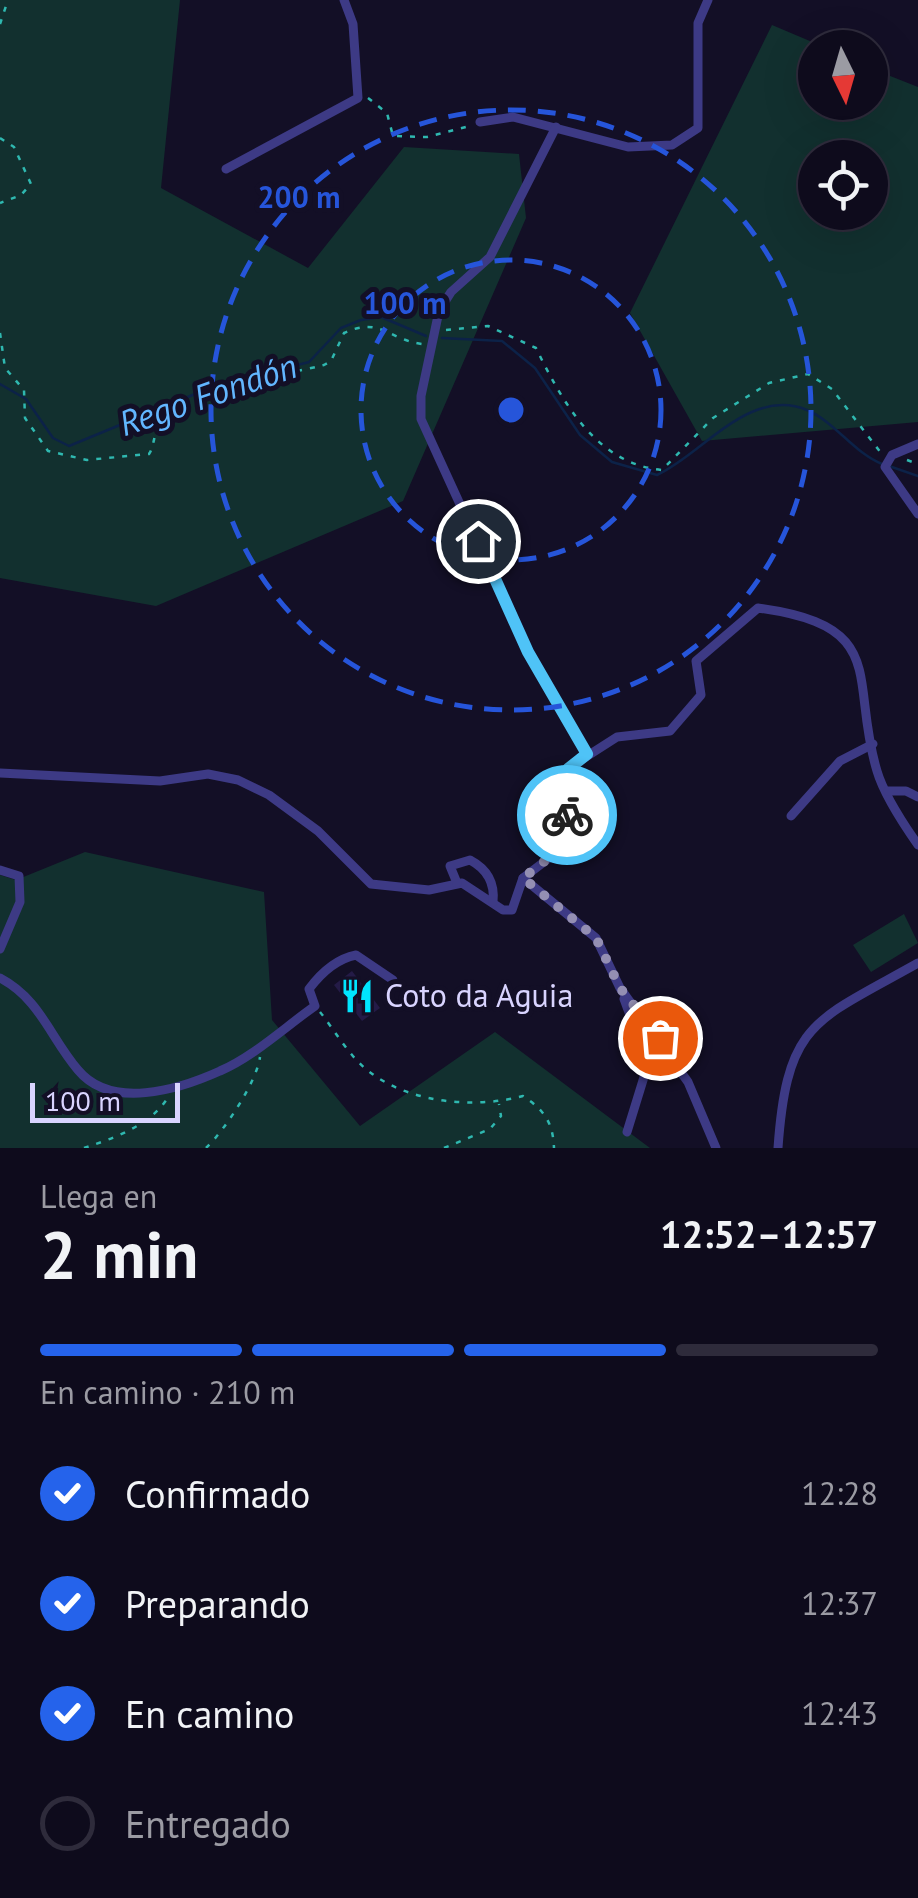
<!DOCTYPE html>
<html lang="es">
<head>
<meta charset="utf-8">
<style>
	:root { --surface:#0e0b1c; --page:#1c1929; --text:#f1f3f6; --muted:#9b9ba3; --line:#2e2b3b; --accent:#2563eb }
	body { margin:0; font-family:"PT Sans",sans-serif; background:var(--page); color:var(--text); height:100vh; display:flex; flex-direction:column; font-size:38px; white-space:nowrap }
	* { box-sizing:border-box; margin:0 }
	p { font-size:32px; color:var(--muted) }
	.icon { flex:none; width:55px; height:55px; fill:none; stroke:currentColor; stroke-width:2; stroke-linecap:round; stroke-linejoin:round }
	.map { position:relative; height:1148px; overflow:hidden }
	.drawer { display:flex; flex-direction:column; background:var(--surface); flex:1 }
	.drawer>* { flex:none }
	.needle { width:65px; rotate:175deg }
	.tools { position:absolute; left:798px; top:30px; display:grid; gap:20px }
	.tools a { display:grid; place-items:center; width:90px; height:90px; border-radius:50%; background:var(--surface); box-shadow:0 10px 40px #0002,0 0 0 2px var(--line); font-size:50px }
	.scale { position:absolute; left:30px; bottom:25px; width:150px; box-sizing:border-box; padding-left:10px; border:5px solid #d9d4ff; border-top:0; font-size:28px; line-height:35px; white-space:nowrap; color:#d9d4ff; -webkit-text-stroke:8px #130f26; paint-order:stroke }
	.pin { position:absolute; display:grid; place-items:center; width:85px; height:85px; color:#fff; margin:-42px; border:5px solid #fff; border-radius:50%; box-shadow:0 2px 10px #0007 }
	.courier { position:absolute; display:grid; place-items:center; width:100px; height:100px; margin:-50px; border:8px solid #4fc3f7; border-radius:50%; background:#fff; color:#222; box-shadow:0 2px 12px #0007 }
	.overview em { font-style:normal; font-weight:800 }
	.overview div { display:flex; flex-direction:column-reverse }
	.overview { display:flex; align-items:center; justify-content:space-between; height:170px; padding:0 40px }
	h1 { font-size:65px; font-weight:800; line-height:75px }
	.bar { display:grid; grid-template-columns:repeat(4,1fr); gap:15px 10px; align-content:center; height:120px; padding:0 40px }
	.bar i { height:12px; border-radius:8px; background:var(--line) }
	.bar .on { background:var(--accent) }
	.bar p { grid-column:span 4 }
	ol { padding:0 40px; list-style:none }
	li { display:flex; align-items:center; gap:30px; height:110px }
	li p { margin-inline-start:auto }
	li .icon { padding:10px; border-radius:50%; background:var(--accent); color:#fff; stroke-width:4 }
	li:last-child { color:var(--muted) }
	li i { width:55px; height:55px; border:5px solid var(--line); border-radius:50% }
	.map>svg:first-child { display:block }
	.green { fill:#12302f; fill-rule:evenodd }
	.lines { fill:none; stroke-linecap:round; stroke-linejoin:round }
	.stream { stroke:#0c2248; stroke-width:2.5 }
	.building { fill:#241b47 }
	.path { stroke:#2fb8b0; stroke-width:2.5; stroke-dasharray:5 8; stroke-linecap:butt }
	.minor { stroke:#3d3a85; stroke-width:9 }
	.done { stroke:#948fb3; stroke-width:10; stroke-dasharray:0 18 }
	.route { stroke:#4fc3f7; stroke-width:12 }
	.ring { fill:none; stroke:#2655da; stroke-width:5; stroke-dasharray:18 12 }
	.labels { text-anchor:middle; stroke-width:10; stroke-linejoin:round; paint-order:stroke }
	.poi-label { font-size:32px; fill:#d9d4ff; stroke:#130f26; text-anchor:start }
	.water-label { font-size:35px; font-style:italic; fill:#62b6ff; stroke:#130f26 }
	.centre { fill:#2655da; stroke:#130f26; stroke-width:5 }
	.ring-label { font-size:30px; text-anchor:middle; font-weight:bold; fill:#2655da; stroke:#130f26; stroke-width:10; stroke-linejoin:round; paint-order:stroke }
</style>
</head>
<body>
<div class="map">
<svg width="918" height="1148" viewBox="0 0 918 1148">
	<rect width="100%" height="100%" fill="#130f26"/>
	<g class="green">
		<path d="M0,0h180l-19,188 147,80 96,-121 115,7 7,64 -123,283 -247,105 -156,-28z"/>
		<path d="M772,25l52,22 -9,1v54h55v-34l48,19v335l-216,19 -72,-128zM815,158h55v54h-55z"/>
		<path d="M85,852l179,40 8,128 88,106 135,-94 155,116h-650v-273l16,5z"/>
		<path d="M904,914l14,29 -47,29 -18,-27z"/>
	</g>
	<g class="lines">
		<g class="stream">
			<path d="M442,338l60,3 33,27 45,67 32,27 45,13c45,-20 92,-89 150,-65 28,12 47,43 75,54"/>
			<path d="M0,384l26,15 27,39 16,8 143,-59 97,-25 32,-34 20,-8 20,-3 45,19"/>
			<path d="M889,466l29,10"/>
		</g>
	</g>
	<path class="building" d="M352,971l28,37 -18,13 -28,-36z"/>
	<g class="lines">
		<g class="path">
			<path d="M0,24l8,-24"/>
			<path d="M368,98l19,15 6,23 34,1 43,-11"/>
			<path d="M0,138l14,9 17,37 -10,11 -21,8"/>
			<path d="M446,330l42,-4 48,22c26,53 60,116 126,122l51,-52 56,-35 39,-9 24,15 49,64"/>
			<path d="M0,333l5,35 19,22 1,28 23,33 39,9 62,-6c6,-9 4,-21 11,-29 37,-42 114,-47 164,-60l7,-4 13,-28c36,-17 45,7 78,11"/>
			<path d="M907,460l11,4"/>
			<path d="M320,1012c16,20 30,46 51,61 40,30 104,36 152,23 21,14 30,26 31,52"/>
			<path d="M84,1148c30,-10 65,-22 83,-49"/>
			<path d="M206,1148c19,-18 51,-67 54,-91"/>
			<path d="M444,1148l46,-19 11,-13 -2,-12"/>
		</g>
		<g class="minor">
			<path d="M480,122l33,-5 115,30 44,-2 26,-17v-105l10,-23"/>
			<path d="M556,127l-66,130 -39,35 -12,19 -18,85v23l107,234 59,101"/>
			<path d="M226,169l132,-71 -5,-74 -9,-24"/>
			<path d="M918,444l-26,11 -7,12 33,47"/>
			<path d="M0,773l160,8 48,-7 30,6 31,15 49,36 53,53 58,6 33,-7 41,27h9l11,-32 34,-26 10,-18v-65l50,-32 53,-6 31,-36 -5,-34 62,-53c133,18 91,71 119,163 7,24 27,54 41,74"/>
			<path d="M888,791h18l12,6"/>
			<path d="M791,816l49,-55 33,-17"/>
			<path d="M0,870l19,6 1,26 -20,47"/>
			<path d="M523,878l73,60 24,50 68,94 28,66"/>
			<path d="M457,883l-7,-17 20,-6c17,9 25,23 23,42"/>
			<path d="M0,978c40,21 50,59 78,92 33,40 100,20 142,1 33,-14 65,-44 95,-65l-6,-17c12,-16 27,-30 47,-34l37,25"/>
			<path d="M624,999l24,65 -21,68"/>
			<path d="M778,1148c9,-127 37,-127 140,-185"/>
		</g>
	</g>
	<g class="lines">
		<path class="done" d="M567,815c-1,33 -19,44 -44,63l73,60 24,50 40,50"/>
		<path class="route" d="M478,541l50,111 59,102 -19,15 -1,46"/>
	</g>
	<g class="ring">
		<circle cx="511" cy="410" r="150"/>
		<circle cx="511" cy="410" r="300"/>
	</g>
	<defs>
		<g id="restaurant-bare" transform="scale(2.7)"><path d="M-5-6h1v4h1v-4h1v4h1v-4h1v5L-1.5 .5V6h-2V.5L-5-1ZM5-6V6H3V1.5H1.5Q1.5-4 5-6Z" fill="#00e5ff" stroke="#130f26" stroke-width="2.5" paint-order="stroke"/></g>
	</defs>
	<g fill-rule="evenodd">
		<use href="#restaurant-bare" x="357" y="996"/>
	</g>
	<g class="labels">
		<g class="poi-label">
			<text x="385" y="1007">Coto da Aguia</text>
		</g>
		<g class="water-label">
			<text transform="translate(208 395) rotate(-19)" y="12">Rego Fondón</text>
		</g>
	</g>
	<circle cx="511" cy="410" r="15" class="centre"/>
	<g class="ring-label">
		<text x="299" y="208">200 m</text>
		<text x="405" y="314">100 m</text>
	</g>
</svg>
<div class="tools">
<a><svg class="needle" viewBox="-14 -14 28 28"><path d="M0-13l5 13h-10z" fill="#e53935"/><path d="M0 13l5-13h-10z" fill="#9b9ba3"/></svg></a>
<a><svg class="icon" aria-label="locate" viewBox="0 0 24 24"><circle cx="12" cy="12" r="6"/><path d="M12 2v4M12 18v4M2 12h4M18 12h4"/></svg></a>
</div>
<div class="scale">100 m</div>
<div class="pin" style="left:660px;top:1038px;background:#ea580c"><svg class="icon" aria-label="bag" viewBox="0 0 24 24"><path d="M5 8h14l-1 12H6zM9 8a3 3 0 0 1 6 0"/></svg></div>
<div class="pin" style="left:478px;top:541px;background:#1f2937"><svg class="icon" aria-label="home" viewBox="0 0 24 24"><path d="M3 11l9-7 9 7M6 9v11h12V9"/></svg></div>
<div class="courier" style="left:567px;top:815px"><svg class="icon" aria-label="bike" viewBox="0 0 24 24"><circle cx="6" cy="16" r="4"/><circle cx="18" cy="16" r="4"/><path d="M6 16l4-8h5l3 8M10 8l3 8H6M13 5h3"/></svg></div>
</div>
<section class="drawer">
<div class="overview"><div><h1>2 min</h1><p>Llega en</p></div><em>12:52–12:57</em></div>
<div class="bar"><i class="on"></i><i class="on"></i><i class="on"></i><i></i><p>En camino · 210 m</p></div>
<ol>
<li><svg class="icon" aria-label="check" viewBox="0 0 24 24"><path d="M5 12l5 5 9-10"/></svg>Confirmado<p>12:28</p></li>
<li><svg class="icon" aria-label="check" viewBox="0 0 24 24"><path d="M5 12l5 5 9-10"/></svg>Preparando<p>12:37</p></li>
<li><svg class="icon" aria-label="check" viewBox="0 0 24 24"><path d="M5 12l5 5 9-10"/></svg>En camino<p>12:43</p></li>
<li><i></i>Entregado</li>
</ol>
</section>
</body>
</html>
